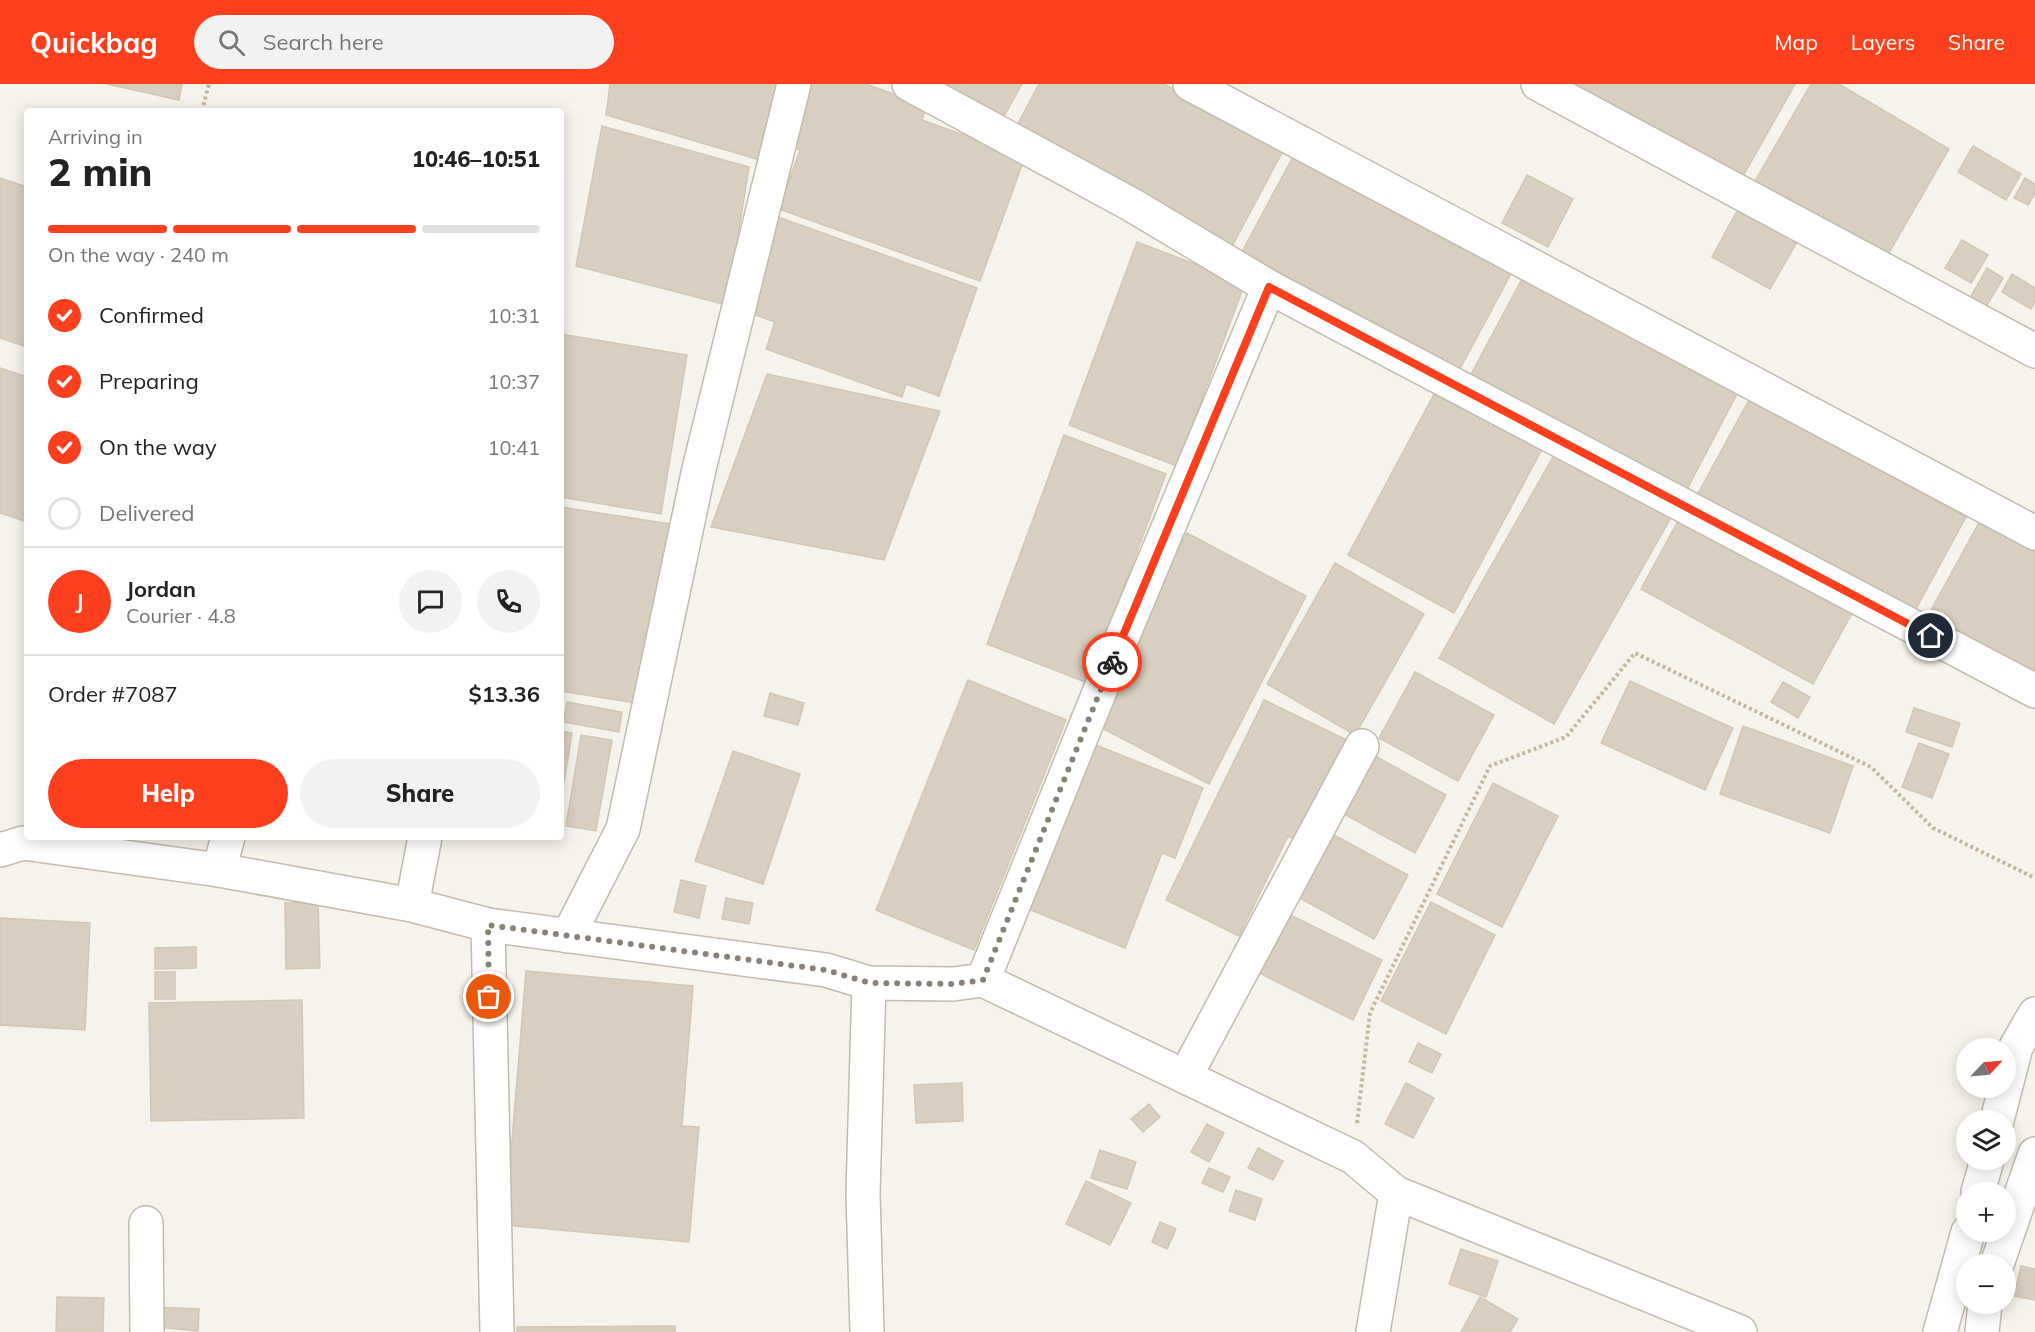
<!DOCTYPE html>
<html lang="en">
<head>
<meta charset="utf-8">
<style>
	:root { --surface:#fff; --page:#f2f2f2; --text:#222; --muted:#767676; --line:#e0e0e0; --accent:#fc3f1d }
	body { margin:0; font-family:Mulish,sans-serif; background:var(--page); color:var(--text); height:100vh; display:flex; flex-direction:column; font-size:22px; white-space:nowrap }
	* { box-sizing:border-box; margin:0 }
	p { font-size:20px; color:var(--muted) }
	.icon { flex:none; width:33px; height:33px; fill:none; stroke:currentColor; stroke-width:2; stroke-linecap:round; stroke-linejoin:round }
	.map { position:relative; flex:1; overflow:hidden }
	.drawer { position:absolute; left:24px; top:24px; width:540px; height:732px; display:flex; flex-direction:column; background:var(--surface); border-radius:6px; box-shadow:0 3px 15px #0003 }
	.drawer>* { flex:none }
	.needle { width:39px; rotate:64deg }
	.fabs { position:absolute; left:1956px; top:954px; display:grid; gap:12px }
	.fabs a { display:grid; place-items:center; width:60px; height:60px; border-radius:50%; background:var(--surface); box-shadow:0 3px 15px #0003; font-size:30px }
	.pin { position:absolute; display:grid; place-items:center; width:51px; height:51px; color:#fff; margin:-26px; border:3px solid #fff; border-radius:50%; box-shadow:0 2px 6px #0007 }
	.courier { position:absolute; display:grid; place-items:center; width:60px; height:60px; margin:-30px; border:4px solid #fc3f1d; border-radius:50%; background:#fff; color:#222; box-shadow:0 2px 8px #0007 }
	.summary em { font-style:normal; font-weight:800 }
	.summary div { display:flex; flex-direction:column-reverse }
	.summary { display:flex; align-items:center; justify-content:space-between; height:102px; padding:0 24px }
	h1 { font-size:39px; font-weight:800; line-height:45px }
	.bar { display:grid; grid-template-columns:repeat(4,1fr); gap:9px 6px; align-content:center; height:72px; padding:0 24px }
	.bar i { height:8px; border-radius:4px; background:var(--line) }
	.bar .selected { background:var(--accent) }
	.bar p { grid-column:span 4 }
	.line { display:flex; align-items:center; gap:15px; padding:0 24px; border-top:2px solid var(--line) }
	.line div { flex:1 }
	.round { display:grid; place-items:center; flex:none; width:63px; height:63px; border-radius:32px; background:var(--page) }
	ol { padding:0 24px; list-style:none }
	li { display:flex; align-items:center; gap:18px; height:66px }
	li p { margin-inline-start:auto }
	li .icon { padding:6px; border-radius:50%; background:var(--accent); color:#fff; stroke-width:4 }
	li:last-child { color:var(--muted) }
	li i { width:33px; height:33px; border:3px solid var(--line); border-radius:50% }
	.action { display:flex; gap:12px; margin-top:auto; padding:12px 24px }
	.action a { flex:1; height:69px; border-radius:36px; background:var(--accent); color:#fff; font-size:24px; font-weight:800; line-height:69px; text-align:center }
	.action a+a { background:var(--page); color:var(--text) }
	header { display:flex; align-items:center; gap:36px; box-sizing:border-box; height:84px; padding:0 30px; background:var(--accent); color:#fff }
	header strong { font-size:28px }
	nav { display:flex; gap:33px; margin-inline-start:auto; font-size:21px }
	.search { width:420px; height:54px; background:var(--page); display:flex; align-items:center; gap:15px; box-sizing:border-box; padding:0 21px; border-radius:33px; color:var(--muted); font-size:22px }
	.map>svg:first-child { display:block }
	.building { fill:#d8cfc1; stroke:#d3c7b4; stroke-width:1.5 }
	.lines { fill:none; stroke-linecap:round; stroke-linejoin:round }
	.minor-casing { stroke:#c2bbae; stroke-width:36 }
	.path { stroke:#c4b79f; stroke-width:4; stroke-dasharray:3 3; stroke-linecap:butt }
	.minor { stroke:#fff; stroke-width:33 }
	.done { stroke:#878178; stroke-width:6; stroke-dasharray:0 10.8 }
	.route { stroke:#fc3f1d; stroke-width:8 }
</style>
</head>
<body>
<header>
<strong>Quickbag</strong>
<div class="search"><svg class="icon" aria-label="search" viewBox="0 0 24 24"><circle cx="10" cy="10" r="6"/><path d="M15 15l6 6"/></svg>Search here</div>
<nav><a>Map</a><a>Layers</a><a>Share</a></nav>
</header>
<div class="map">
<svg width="2035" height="1248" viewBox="0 0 2035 1248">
	<rect width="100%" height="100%" fill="#f6f3ec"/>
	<g class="building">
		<path d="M107,0h75l-3,16z"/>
		<path d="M610,0h172l-15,78 -161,-47z"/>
		<path d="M803,0h63l61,22 -5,14 103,37 -45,124 -201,-72 21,-59 -18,-6z"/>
		<path d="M920,0h102l-24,43z"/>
		<path d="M1039,0h125l120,65 -55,103 -217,-117z"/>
		<path d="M1574,0h221l-53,94z"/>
		<path d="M1811,0h28l110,65 -63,109 -131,-77z"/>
		<path d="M602,42l147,41 -22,138 -151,-39z"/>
		<path d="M1973,62l48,28 -15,26 -48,-28z"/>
		<path d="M1295,69l218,117 -58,108 -218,-117z"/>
		<path d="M1527,91l46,24 -25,48 -46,-24z"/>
		<path d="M0,94l27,9v160l-27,-9z"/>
		<path d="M2025,94l10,6v9l-7,12 -14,-7z"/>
		<path d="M1738,125l59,33 -27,47 -58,-32z"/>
		<path d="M778,133l199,71 -38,108 -33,-12 -4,13 -136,-48 9,-27 -30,-11z"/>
		<path d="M1962,156l26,15 -17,28 -26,-15z"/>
		<path d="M1137,158l108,41 -68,183 -108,-41z"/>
		<path d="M1987,184l16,10 -17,29 -16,-9z"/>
		<path d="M2012,190l23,14v13l-4,8 -29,-17z"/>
		<path d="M1523,193l215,115 -53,101 -216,-115z"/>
		<path d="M561,250l126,21 -26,159 -100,-17z"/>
		<path d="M0,284l27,9v145l-27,-9z"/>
		<path d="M767,290l173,37 -56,149 -173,-33z"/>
		<path d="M1440,299l107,57 -93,173 -106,-58z"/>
		<path d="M1750,314l216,119 -55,101 -216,-119z"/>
		<path d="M1064,351l102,39 -78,209 -101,-39z"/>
		<path d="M1558,364l115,66 -119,210 -115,-66z"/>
		<path d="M561,423l109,17 -15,110 -14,70 -80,-13z"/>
		<path d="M1684,426l172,96 -43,78 -172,-95z"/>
		<path d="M1981,435l54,30v136l-111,-62z"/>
		<path d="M1187,449l119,63 -97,188 -119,-62z"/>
		<path d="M1335,479l89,51 -69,121 -88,-51z"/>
		<path d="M1415,588l79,43 -36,66 -79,-43z"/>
		<path d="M968,596l98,40 -92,230 -98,-40z"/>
		<path d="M1630,597l103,47 -28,62 -104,-47z"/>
		<path d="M1783,598l27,15 -12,21 -27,-16z"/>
		<path d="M770,609l34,10 -6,22 -34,-9z"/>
		<path d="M1264,616l83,40 -50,101 -9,-5 -49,100 -73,-36z"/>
		<path d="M567,618l55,10 -3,20 -56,-10z"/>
		<path d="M1914,624l46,15 -8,24 -46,-15z"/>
		<path d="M1743,642l110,40 -23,67 -110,-39z"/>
		<path d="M561,647l11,2 -9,55h-2z"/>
		<path d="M581,651l31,5 -16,91 -30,-5z"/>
		<path d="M1086,657l117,47 -28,70 -13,-5 -37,95 -104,-42z"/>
		<path d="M1919,659l30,11 -17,44 -30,-11z"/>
		<path d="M733,667l67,23 -37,110 -68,-23z"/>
		<path d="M1375,672l71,39 -31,58 -71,-39z"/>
		<path d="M1493,699l65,33 -56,111 -65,-33z"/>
		<path d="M1330,749l78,42 -34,64 -78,-43z"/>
		<path d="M681,796l25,6 -7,32 -25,-6z"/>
		<path d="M726,814l27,5 -4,21 -27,-5z"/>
		<path d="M318,818l2,66 -34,1 -1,-66z"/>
		<path d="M1431,818l64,33 -49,99 -65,-33z"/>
		<path d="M1284,828l98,48 -29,60 -98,-49z"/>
		<path d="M0,834l90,5 -5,107 -85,-5z"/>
		<path d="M196,863v21l-41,1v-21z"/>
		<path d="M526,887l167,15 -11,140 17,1 -10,115 -184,-17z"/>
		<rect x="155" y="888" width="20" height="27"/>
		<path d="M302,916l2,118 -153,3 -2,-118z"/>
		<path d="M1418,959l23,11 -9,19 -23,-11z"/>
		<path d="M962,999l1,38 -47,2 -2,-38z"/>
		<path d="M1406,999l28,15 -21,40 -28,-14z"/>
		<path d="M1149,1020l11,13 -17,15 -12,-13z"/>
		<path d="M1207,1040l17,9 -15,29 -18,-10z"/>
		<path d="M1258,1064l25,13 -10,19 -25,-12z"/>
		<path d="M1100,1066l36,12 -9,27 -36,-11z"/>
		<path d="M1209,1084l21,9 -7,15 -21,-9z"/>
		<path d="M1086,1097l45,22 -21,42 -44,-21z"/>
		<path d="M1236,1106l26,9 -7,21 -26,-9z"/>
		<path d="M1160,1138l16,7 -9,20 -15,-7z"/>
		<path d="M1461,1165l37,12 -12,36 -37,-13z"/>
		<path d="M2021,1182l14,3v31l-21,-4z"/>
		<path d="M57,1213l47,1 -1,34h-47z"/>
		<path d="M1480,1213l38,22 -8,13h-49z"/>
		<path d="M158,1223l41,2 -1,22 -41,-4z"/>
		<path d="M675,1242v6h-158v-5z"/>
	</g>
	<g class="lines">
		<g class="minor-casing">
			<g id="minor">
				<path d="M909,0l223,121 137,82 766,404"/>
				<path d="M1190,0l845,449"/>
				<path d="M1538,0l497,267"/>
				<path d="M0,766l23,-7 196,27 193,35 76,20 338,45 43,13 84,1 30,-4 370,177 43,36 344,139"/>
				<path d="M219,786l9,-33"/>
				<path d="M412,821l13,-68"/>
				<path d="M488,841l9,407"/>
				<path d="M568,852l55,-107 76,-360 95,-385"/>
				<path d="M983,896l118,-292 168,-401"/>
				<path d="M1186,991l176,-329"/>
				<path d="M1997,1036l19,-73 19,-33"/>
				<path d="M1978,1108l9,-32"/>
				<path d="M146,1139l1,109"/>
				<path d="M1997,1180l38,-110"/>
				<path d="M867,1248l-4,-139 6,-210"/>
				<path d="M1373,1248l23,-139"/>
				<path d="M1940,1248l28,-100"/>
				<path d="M1982,1248l3,-28"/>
			</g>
		</g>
		<g class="path">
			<path d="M202,27l7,-27"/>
			<path d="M1357,1039l13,-110 120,-247 76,-29 69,-84 236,114 62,61 102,50"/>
		</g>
		<use href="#minor" class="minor"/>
	</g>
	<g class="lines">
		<path class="done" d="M489,913l-1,-72 338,45 44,13 83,1 30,-4 129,-318"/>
		<path class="route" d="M1112,578l157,-375 662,349"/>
	</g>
</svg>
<div class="fabs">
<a><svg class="needle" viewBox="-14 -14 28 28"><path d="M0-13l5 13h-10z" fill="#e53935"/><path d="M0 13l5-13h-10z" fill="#767676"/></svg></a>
<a><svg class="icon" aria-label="layers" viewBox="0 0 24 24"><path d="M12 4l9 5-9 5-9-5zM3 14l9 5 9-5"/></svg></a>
<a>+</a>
<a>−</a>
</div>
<div class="pin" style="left:489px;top:913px;background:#ea580c"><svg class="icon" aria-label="bag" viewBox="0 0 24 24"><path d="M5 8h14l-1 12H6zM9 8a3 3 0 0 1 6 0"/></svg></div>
<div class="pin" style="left:1931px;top:552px;background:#1f2937"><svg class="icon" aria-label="home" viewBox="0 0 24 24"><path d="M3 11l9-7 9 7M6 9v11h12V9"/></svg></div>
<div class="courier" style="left:1112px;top:578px"><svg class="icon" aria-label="bike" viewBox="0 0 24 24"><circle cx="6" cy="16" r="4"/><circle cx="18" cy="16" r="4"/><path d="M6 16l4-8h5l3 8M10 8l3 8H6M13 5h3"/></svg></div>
<section class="drawer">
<div class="summary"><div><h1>2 min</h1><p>Arriving in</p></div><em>10:46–10:51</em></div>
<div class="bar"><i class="selected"></i><i class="selected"></i><i class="selected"></i><i></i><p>On the way · 240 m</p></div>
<ol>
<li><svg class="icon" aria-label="check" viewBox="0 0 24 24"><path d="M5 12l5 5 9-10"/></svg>Confirmed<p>10:31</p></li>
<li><svg class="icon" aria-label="check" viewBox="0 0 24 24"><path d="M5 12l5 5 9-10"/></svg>Preparing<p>10:37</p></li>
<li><svg class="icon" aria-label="check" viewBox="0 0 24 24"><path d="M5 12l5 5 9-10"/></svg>On the way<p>10:41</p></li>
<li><i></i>Delivered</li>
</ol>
<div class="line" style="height:108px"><b class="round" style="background:var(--accent);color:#fff">J</b><div><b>Jordan</b><p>Courier · 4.8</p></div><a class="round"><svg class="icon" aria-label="chat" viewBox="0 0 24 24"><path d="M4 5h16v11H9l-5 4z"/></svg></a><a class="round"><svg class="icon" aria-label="phone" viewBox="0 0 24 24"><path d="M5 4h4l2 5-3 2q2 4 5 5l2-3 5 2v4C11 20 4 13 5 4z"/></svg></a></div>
<div class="line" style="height:78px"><div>Order #7087</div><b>$13.36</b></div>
<div class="action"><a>Help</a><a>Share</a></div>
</section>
</div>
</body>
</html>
